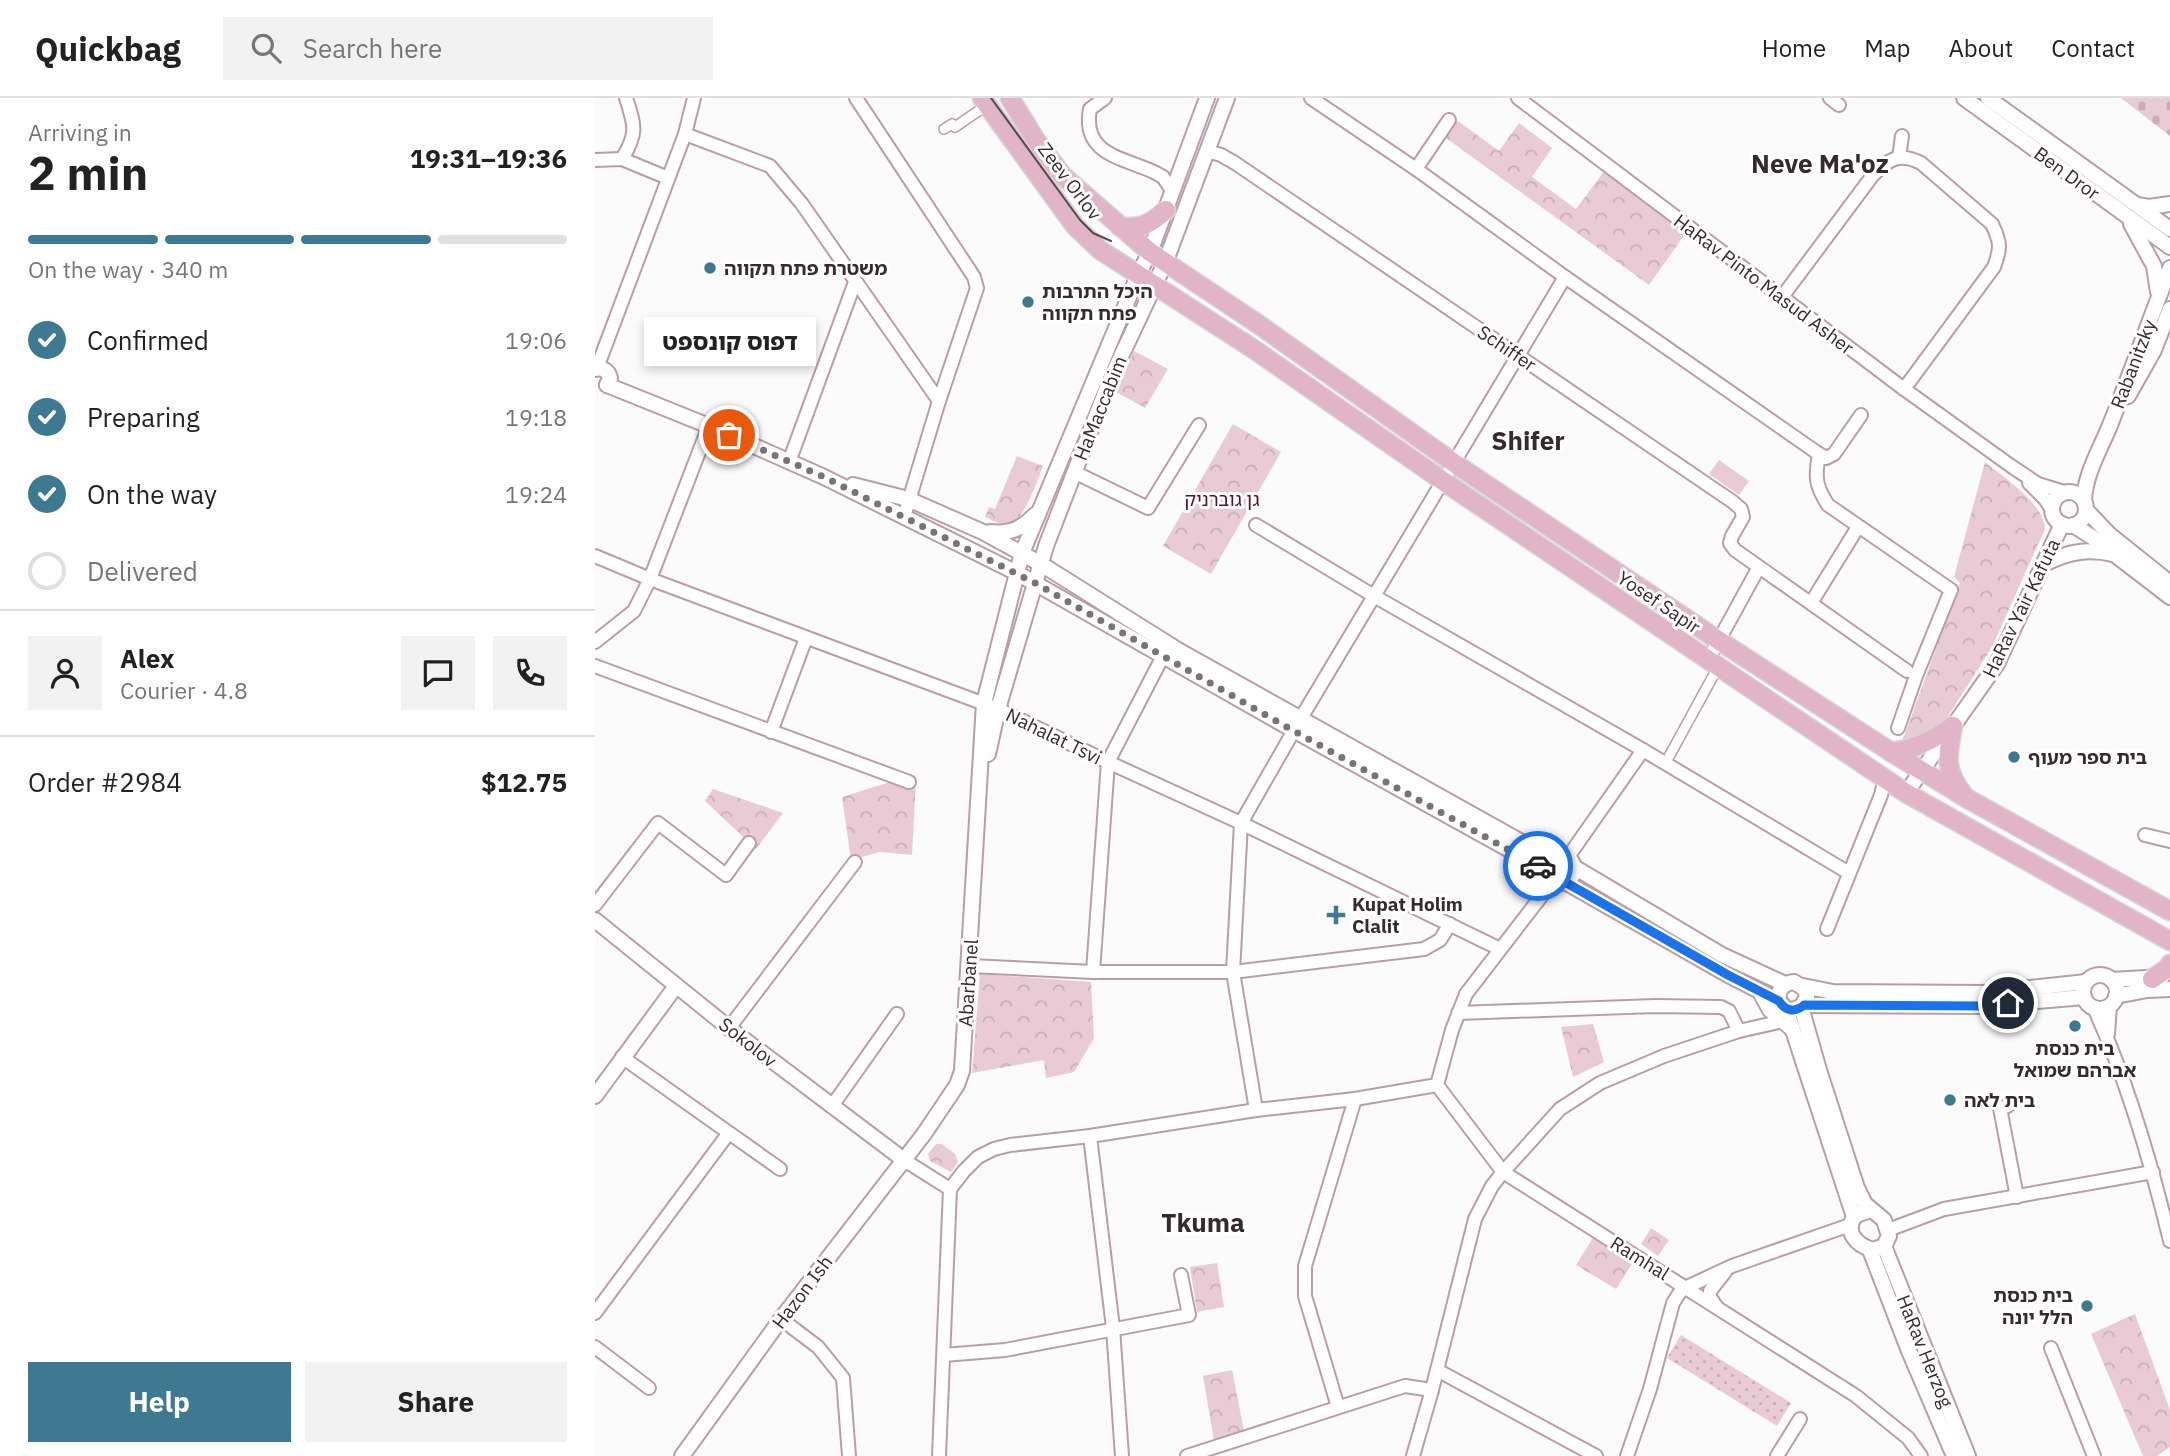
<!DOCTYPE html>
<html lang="en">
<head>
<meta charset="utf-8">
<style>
	:root { --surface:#fff; --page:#f2f2f2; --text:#222; --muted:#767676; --line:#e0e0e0; --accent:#3d7a91 }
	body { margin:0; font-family:"IBM Plex Sans","Noto Sans Hebrew",sans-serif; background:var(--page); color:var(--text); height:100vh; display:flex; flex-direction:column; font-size:26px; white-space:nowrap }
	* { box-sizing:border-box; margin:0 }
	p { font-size:23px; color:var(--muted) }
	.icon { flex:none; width:38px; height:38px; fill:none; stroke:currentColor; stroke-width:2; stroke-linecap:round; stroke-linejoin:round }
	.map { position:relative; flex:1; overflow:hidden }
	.sheet { display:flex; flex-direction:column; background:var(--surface); width:595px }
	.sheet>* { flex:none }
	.pin { position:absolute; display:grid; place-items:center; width:60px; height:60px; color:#fff; margin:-30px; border:4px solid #fff; border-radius:50%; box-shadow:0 2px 7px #0007 }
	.courier { position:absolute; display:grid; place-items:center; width:70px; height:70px; margin:-35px; border:5px solid #1a73e8; border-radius:50%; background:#fff; color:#222; box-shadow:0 2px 9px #0007 }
	.bubble { position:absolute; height:49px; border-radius:0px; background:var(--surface); box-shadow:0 4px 10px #0003; font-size:23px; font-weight:800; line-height:49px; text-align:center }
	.overview em { font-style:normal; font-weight:800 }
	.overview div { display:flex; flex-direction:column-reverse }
	.overview { display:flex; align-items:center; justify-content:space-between; height:119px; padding:0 28px }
	h1 { font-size:46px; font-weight:800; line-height:52px }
	.bar { display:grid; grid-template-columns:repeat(4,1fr); gap:10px 7px; align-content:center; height:84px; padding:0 28px }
	.bar i { height:9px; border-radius:5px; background:var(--line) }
	.bar .on { background:var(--accent) }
	.bar p { grid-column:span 4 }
	.line { display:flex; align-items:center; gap:18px; padding:0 28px; border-top:2px solid var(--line) }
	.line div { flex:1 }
	.round { display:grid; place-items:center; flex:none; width:74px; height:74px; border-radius:0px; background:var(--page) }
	ol { padding:0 28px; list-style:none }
	li { display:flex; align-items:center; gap:21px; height:77px }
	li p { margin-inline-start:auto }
	li .icon { padding:7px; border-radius:50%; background:var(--accent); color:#fff; stroke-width:4 }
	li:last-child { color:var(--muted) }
	li i { width:38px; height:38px; border:4px solid var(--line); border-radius:50% }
	.primary-button { display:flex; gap:14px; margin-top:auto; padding:14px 28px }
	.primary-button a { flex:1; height:80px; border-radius:0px; background:var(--accent); color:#fff; font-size:28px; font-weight:800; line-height:80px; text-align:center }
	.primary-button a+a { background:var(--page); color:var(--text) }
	header { display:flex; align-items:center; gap:42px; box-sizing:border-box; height:98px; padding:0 35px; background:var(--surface); border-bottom:2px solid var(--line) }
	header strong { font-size:33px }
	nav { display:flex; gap:38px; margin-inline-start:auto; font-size:24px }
	.search { width:490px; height:63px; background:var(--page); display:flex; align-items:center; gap:18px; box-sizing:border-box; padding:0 24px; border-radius:0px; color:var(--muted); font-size:26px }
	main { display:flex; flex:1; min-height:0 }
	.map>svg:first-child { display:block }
	.grass { fill:url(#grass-dots) }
	.forest { fill:url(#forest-crowns) }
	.cemetery { fill:url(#cemetery-stones) }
	.pitch { fill:#e9cbd6 }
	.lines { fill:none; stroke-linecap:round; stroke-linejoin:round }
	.pedestrian-casing { stroke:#b99ea8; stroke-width:12 }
	.minor-casing { stroke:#b99ea8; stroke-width:16 }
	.tertiary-casing { stroke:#b99ea8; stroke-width:18 }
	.primary-casing { stroke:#d7d4d5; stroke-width:21 }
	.pedestrian { stroke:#fff; stroke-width:9 }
	.minor { stroke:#fff; stroke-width:12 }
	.tertiary { stroke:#fff; stroke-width:14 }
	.primary { stroke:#e1b5c7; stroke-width:18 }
	.tram { stroke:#554b4f; stroke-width:2 }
	.done { stroke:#7a7376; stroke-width:7; stroke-dasharray:0 12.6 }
	.route { stroke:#1a73e8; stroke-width:9 }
	.poi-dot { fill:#3d7a91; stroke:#fff; stroke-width:2.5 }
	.labels { text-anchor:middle; stroke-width:6; stroke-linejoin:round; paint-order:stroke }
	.street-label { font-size:19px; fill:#352a2e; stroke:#fff }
	.poi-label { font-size:19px; font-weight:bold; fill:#352a2e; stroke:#fff; text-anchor:start }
	.park-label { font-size:19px; fill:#48182f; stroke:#fff }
	.district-label { font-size:26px; font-weight:bold; fill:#352a2e; stroke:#fff }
</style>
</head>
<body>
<header>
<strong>Quickbag</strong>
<div class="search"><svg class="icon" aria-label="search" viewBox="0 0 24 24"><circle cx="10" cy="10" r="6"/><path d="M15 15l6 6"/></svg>Search here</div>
<nav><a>Home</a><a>Map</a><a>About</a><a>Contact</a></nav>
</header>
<main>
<section class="sheet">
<div class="overview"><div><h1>2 min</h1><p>Arriving in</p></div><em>19:31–19:36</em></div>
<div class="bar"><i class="on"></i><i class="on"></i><i class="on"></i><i></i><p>On the way · 340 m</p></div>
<ol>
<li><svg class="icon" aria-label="check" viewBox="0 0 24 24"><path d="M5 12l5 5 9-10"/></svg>Confirmed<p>19:06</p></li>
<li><svg class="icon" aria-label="check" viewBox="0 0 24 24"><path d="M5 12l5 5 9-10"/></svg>Preparing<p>19:18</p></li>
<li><svg class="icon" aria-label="check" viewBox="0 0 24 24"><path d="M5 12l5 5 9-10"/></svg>On the way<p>19:24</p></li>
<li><i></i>Delivered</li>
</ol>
<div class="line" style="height:126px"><a class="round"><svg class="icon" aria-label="person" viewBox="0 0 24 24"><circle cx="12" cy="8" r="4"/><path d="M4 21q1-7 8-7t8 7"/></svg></a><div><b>Alex</b><p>Courier · 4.8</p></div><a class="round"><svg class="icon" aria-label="chat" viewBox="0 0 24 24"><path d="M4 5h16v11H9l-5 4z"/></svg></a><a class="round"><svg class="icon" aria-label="phone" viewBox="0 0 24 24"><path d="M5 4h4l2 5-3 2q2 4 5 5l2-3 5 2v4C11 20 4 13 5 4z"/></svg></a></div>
<div class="line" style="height:91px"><div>Order #2984</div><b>$12.75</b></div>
<div class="primary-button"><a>Help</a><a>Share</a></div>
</section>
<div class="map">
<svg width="1575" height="1358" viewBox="0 0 1575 1358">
	<defs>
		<pattern id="grass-dots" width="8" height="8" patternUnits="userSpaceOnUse" patternTransform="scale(1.75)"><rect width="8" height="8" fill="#e9cbd6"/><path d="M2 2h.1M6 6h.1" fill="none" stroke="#c8aeb8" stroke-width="1.8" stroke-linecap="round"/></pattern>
		<pattern id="forest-crowns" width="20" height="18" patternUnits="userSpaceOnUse" patternTransform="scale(1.75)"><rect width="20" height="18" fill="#e9cbd6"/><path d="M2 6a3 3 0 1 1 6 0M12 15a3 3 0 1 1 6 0" fill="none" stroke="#c8aeb8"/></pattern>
		<pattern id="cemetery-stones" width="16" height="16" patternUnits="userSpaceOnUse" patternTransform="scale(1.75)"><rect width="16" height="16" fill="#e9cbd6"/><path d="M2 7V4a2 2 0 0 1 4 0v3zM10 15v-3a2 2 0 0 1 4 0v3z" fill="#c8aeb8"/></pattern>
	</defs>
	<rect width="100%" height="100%" fill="#fbfbfb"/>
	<path class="grass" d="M1086,1237l110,68 -14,23 -110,-68z"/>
	<g class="forest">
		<path d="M863,23l41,30 20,-28 33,25 -20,29 44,32 29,-39 83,60 -39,55 -203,-147z"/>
		<path d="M539,253l34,18 -23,39 -29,-16z"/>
		<path d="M638,326l48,28 -70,122 -48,-28z"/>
		<path d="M422,358l26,10c-6,15 -19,56 -35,58 -8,1 -16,-4 -23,-7l4,-10 6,2z"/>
		<path d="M1390,364c19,16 59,41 60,67l-53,118 -54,85 -21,9 -14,-2 57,-156 -6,-6z"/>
		<path d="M321,679l-4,78 -32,-3 -29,8 -9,-63 45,-14z"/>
		<path d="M118,691l70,24 -27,36 -51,-48z"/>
		<path d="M385,876l111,8 3,56 -20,34 -28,6 -2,-18 -72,13z"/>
		<path d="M998,926l11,38 -31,15 -12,-50z"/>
		<path d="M341,1046h6l13,10 3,8 -7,10 -21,-11 -2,-7z"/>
		<path d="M1056,1130l18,12 -11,16 -17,-12z"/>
		<path d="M998,1140l40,24 -17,27 -40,-24z"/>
		<path d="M622,1165l7,44 -27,5 -7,-45z"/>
		<path d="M1540,1216l35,96v37l-13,9h-14l-52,-122z"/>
		<path d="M637,1272l12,61 -30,10 -11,-65z"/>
	</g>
	<path class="cemetery" d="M1526,0h49v38z"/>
	<path class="pitch" d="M1124,362l30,21 -10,14 -30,-21z"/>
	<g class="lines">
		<g class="pedestrian-casing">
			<g id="pedestrian">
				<path d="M349,31l8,-5 3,3 32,-22"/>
				<path d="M1070,666l53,-97"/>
			</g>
		</g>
		<g class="minor-casing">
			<g id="minor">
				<path d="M261,0l118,179 3,11 -38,113 -35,116"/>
				<path d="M510,0l-15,11c-9,47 36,49 66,64l7,4 10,15"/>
				<path d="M716,0l105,71 149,108 254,177c-4,23 -4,31 9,51l123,85 -35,86 -18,52"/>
				<path d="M923,0l386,291 107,77 27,18 26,8"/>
				<path d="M1235,0l9,7"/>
				<path d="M90,36l85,32 32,38 137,197"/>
				<path d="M612,53l14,4 14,8 498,339 8,7 2,8 -11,19 -2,7 5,7 172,121"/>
				<path d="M1304,60l3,-22"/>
				<path d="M27,61c16,-26 13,-33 4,-61"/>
				<path d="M0,62l27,-1 46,19"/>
				<path d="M821,71l33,-49"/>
				<path d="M1187,199l91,-122c16,-16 26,-23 48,-12l71,61c9,19 9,24 2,43l-90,122"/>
				<path d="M2,270l88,-234 9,-36"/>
				<path d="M1224,356l7,4 8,-4 27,-39"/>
				<path d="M194,364l66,-180"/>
				<path d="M479,374l74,36 51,-83"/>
				<path d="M1434,385l16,16 7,11"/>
				<path d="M661,427l118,71 269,154 201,120"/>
				<path d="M0,458l55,23 348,130 110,53 133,61 259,126"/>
				<path d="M1216,505l47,-76"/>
				<path d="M0,544l39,-31 16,-32 59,-153"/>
				<path d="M1113,562l51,-93"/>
				<path d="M0,568l314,116"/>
				<path d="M176,634l35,-94"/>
				<path d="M1550,737l25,6"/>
				<path d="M973,759l75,-107"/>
				<path d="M958,783l-87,113 -14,36 -15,55 66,87 353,224 52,42 13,18"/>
				<path d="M0,807l63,-82 68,52 23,-32"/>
				<path d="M1232,831l54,-134 4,-16"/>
				<path d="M375,868l123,6h140l191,-23 16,-9 10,-16"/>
				<path d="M498,874l15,-210 55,-106 8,-3"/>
				<path d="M1499,910c34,74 57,154 76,233"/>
				<path d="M863,915l197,-7 66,1 8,4 10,20"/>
				<path d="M134,930l126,-166"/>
				<path d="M1513,936l2,-29"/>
				<path d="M27,959l158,112"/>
				<path d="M237,1008l65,-92"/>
				<path d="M1413,1008l-8,2 17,89"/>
				<path d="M661,1012l-23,-138 8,-149 60,-105 264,-441"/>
				<path d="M495,1038l23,192 9,128"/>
				<path d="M309,1062l46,29 -11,267"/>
				<path d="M355,1091l14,-18 14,-14 16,-8 16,-4 80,-9 166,-26 99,-11 82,-14"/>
				<path d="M1293,1132l56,-21 209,-37"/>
				<path d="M1121,1208l-6,-9v-6l15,-19"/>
				<path d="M0,1215l133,-179"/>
				<path d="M186,1221l37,28 25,31 6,78"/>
				<path d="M0,1249l54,41"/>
				<path d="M1456,1250l43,108"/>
				<path d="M349,1257l61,-5 184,-35 -8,-40"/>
				<path d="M842,1272l159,86"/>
				<path d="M743,1309l-33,-111v-30l50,-167"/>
				<path d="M592,1358l218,-70 27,4"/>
				<path d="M818,1358l19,-66 43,-171 17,-33 11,-14 57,-63 40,-26 64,-27 75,-25 44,-10"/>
				<path d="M1032,1358l23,-67 23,-86 7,-11 7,-5 45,-21 118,-41"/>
				<path d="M1182,1358l23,-37"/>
			</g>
		</g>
		<g class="tertiary-casing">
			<g id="tertiary">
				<path d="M1369,0l206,149"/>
				<path d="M1393,0l182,131"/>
				<path d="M1542,107l12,2 21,-3"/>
				<path d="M1536,126l23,42 4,26"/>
				<path d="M0,271c7,-2 13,1 15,9l-3,7"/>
				<path d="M12,287l102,41 115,51 193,96 278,158 251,139"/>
				<path d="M1533,298l26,-46 16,-41"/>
				<path d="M258,387l55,14 75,33 58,32 137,86 372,208"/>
				<circle cx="1474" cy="411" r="17"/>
				<path d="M1489,403c1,-29 18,-54 28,-81 20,-50 38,-101 58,-152"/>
				<path d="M1491,412l24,25 60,48"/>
				<path d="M1478,427l19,12 78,60"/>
				<path d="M395,434c21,2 31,-3 46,-18"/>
				<path d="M1449,466c23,-12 44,-16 69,-10"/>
				<path d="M393,656l10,-45 48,-163 64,-166 55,-117 62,-165"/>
				<path d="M1311,695l91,-129 65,-140"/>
				<circle cx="965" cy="771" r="14"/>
				<path d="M979,769l148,88 63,29"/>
				<path d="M970,784l163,93 51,26 7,8 7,1 8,-3 6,-10 -2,-8 -11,-7c-11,1 -17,8 -15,19"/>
				<path d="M0,822l134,108 175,132"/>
				<circle cx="1505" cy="894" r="17"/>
				<path d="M1517,882l50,-3"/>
				<path d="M1208,888l30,6 152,1 101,-11"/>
				<path d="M1165,894l10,18 22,19"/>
				<path d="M1521,898l31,-6 23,-1"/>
				<path d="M1208,907l179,1 102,-9"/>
				<path d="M1206,909l18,63 38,118 8,16 19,16 5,16 -5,10 -11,4c-17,-5 -30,-19 -17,-35l15,-5"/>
				<path d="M1191,911l68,208"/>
				<path d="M0,998l81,-110"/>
				<path d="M1289,1148l84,210"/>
				<path d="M1275,1152l39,101 45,105"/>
				<path d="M87,1358l99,-137 143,-185 33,-49 5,-14 22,-368 33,-130 5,-20 117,-280 11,-21 57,-154"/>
			</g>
		</g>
		<g class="primary-casing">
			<g id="primary">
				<path d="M387,0l93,128 25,24 155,100 188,131 463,312 264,148"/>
				<path d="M415,0l25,41 28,37 87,76 108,72 196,139 264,177 173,112 77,47 202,112"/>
				<path d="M525,129c23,1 29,-2 46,-17"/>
				<path d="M1358,628c-5,28 -10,43 10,68"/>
				<path d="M1296,654c24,-3 42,-12 62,-26"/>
				<path d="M1557,881l16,-11 2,-4"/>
			</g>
		</g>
		<use href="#pedestrian" class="pedestrian"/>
		<use href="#minor" class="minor"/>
		<use href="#tertiary" class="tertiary"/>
		<use href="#primary" class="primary"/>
		<path class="tram" d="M396,0l89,122 13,13 18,8"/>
	</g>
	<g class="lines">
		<path class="done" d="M134,337l95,42 211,106 259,148 244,135"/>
		<path class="route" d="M943,768l8,4 7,11 12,1 163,93 51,26c6,10 16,12 25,4l178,1 26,-3"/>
	</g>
	<g class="poi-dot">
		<circle cx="115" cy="170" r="7"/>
		<circle cx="433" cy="204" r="7"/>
		<circle cx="1419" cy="659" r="7"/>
		<path d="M737.5 806.5h7v7h7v7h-7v7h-7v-7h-7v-7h7z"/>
		<circle cx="1480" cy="928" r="7"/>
		<circle cx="1355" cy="1002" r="7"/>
		<circle cx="1492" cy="1208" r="7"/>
	</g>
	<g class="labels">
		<g class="street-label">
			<text transform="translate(1472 75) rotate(36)" y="7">Ben Dror</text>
			<text transform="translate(475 83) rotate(53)" y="7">Zeev Orlov</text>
			<text transform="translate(1169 186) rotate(37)" y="7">HaRav Pinto Masud Asher</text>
			<text transform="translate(912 250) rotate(34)" y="7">Schiffer</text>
			<text transform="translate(1538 266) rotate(-69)" y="7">Rabanitzky</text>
			<text transform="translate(505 310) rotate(-68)" y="7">HaMaccabim</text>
			<text transform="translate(1064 504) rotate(34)" y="7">Yosef Sapir</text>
			<text transform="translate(1426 510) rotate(-64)" y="7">HaRav Yair Kafuta</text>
			<text transform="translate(459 638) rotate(26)" y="7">Nahalat Tsvi</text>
			<text transform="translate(373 885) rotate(-86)" y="7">Abarbanel</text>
			<text transform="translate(153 944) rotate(38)" y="7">Sokolov</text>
			<text transform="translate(1045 1160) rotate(32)" y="7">Ramhal</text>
			<text transform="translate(207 1194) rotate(-53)" y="7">Hazon Ish</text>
			<text transform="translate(1330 1253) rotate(68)" y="7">HaRav Herzog</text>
		</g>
		<g class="poi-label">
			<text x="129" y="177">משטרת פתח תקווה</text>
			<text x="447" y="200">היכל התרבות<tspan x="447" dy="22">פתח תקווה</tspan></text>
			<text x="1433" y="666">בית ספר מעוף</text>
			<text x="757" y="813">Kupat Holim<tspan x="757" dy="22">Clalit</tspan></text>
			<text x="1480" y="957" text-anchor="middle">בית כנסת<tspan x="1480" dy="22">אברהם שמואל</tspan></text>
			<text x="1369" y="1009">בית לאה</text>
			<text x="1478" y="1204" text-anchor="end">בית כנסת<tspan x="1478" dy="22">הלל יונה</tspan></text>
		</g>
		<g class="park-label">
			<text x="627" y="408">גן גוברניק</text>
		</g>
		<g class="district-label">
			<text x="1225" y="75">Neve Ma'oz</text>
			<text x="933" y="352">Shifer</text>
			<text x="608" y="1134">Tkuma</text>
		</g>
	</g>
</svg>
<div class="pin" style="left:134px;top:337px;background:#ea580c"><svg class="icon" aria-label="bag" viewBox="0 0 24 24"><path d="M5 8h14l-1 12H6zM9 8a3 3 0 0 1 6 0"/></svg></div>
<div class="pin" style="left:1413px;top:905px;background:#1f2937"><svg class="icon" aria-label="home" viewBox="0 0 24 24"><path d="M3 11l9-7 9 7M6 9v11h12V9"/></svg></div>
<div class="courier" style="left:943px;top:768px"><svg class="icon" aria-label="car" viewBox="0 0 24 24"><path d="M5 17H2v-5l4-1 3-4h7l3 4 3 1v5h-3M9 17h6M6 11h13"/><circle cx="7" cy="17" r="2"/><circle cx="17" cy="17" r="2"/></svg></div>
<div class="bubble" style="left:49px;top:219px;width:172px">דפוס קונספט</div>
</div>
</main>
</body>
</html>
